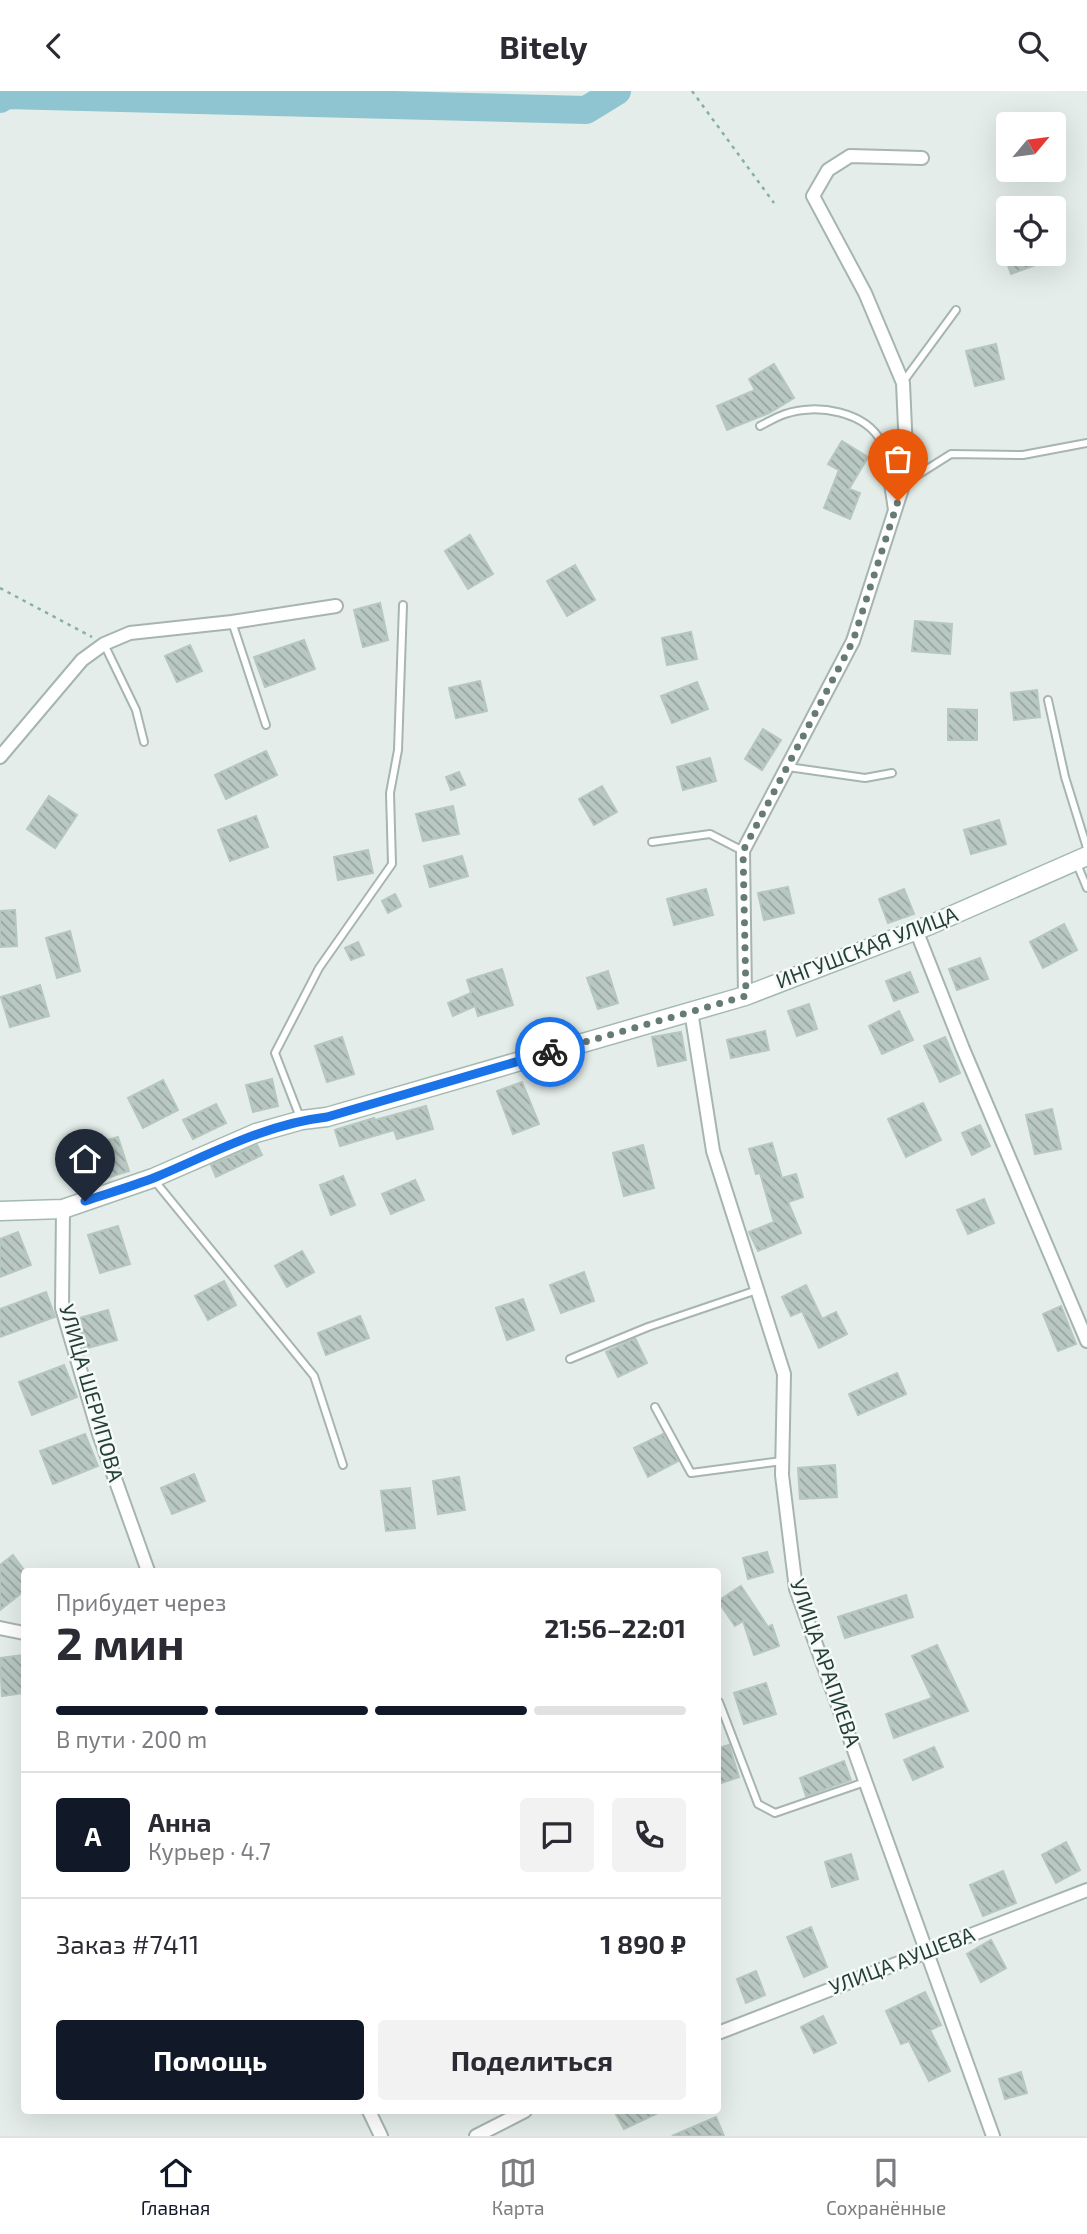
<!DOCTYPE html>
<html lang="ru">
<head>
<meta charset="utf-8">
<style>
	:root { --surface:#fff; --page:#f2f2f3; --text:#2b2b33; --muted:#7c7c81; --line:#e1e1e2; --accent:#111827 }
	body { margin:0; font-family:"Exo 2",sans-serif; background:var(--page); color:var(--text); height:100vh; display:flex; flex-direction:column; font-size:26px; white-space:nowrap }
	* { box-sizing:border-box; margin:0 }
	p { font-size:23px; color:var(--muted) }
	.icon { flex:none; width:38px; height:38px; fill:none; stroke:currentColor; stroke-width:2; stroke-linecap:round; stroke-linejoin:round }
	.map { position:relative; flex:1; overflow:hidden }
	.details { position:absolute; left:21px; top:1477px; width:700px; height:546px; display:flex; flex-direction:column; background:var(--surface); border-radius:7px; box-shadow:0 7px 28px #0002 }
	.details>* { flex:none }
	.needle { width:46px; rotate:61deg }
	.tools { position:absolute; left:996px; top:21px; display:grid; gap:14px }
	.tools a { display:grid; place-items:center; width:70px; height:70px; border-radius:7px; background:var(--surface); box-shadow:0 7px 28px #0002; font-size:35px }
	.pin { position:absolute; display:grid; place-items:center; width:60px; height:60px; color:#fff; margin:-72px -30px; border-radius:50% 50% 50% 0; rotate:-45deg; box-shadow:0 0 7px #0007 }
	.pin .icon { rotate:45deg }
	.courier { position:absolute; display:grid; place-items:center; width:70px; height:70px; margin:-35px; border:5px solid #1a73e8; border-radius:50%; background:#fff; color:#222; box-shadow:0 2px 9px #0007 }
	.overview em { font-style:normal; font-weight:700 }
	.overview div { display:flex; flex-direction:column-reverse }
	.overview { display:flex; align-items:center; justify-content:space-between; height:119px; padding:0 35px }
	h1 { font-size:46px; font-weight:700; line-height:52px }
	.bar { display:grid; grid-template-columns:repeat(4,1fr); gap:10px 7px; align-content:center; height:84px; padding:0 35px }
	.bar i { height:9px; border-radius:5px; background:var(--line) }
	.bar .current { background:var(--accent) }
	.bar p { grid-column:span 4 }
	.line { display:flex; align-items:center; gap:18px; padding:0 35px; border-top:2px solid var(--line) }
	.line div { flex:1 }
	.round { display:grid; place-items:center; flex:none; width:74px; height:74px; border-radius:7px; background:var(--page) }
	.cta { display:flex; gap:14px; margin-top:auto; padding:14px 35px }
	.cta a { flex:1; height:80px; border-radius:7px; background:var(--accent); color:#fff; font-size:28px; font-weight:700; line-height:80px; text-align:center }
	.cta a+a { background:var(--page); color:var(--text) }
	header { display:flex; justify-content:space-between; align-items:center; height:91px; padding:0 35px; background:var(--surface); font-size:32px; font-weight:700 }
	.tab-bar { display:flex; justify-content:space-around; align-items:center; height:98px; border-top:2px solid var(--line); background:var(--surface); font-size:19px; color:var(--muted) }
	.tab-bar a { display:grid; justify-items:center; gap:4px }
	.tab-bar .current { color:var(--accent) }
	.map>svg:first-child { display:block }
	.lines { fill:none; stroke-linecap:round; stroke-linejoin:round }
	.river { stroke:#8ec5d0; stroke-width:28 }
	.building { fill:url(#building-back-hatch); stroke:#b6c7c0; stroke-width:2 }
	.lane-casing { stroke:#a7b5b0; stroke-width:10 }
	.street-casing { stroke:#a7b5b0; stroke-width:16 }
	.secondary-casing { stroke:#a3b9b1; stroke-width:21 }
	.path { stroke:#85b0a3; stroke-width:2.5; stroke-dasharray:3.5 5; stroke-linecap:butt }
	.lane { stroke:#fff; stroke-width:6 }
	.street { stroke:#fff; stroke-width:12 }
	.secondary { stroke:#fff; stroke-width:18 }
	.done { stroke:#677b76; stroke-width:7; stroke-dasharray:0 12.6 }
	.route { stroke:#1a73e8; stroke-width:9 }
	.labels { text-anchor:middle; stroke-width:5; stroke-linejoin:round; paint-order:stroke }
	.street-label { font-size:21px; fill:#243e38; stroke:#f5faf7 }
</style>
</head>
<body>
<header><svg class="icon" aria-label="back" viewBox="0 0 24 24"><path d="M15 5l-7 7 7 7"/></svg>Bitely<svg class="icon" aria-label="search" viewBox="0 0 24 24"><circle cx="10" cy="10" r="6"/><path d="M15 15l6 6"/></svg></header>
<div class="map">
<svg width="1087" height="2045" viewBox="0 0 1087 2045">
	<defs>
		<pattern id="building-back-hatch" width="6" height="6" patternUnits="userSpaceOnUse" patternTransform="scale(1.75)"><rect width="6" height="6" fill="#b9c8c2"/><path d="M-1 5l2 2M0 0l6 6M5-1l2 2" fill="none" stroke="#96a49f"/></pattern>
	</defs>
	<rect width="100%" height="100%" fill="#e4ede9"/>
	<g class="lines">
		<path class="river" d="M0,8l6,-4 580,15 31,-19"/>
	</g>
	<g class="building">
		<path d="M1004,163h57l1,1 -51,19z"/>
		<path d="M996,253l8,35 -29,7 -9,-35z"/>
		<path d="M774,273l20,34 -25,15 -42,17 -10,-24 38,-16 -6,-11z"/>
		<path d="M842,350l26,16 -19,32 11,4 -10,26 -26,-11 15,-38 -11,-6z"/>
		<path d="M470,444l23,39 -25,15 -23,-38z"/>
		<path d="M575,474l20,35 -28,16 -20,-35z"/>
		<path d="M380,512l8,37 -25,7 -9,-37z"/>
		<path d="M915,530l37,3 -2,30 -38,-3z"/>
		<path d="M691,541l6,27 -30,6 -5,-27z"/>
		<path d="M304,549l11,29 -50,18 -11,-30z"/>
		<path d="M190,554l12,26 -25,11 -12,-26z"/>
		<path d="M480,590l7,30 -31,7 -7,-30z"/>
		<path d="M697,591l11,27 -36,14 -11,-27z"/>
		<path d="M1037,599l3,27 -26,3 -3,-27z"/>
		<path d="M948,618l29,1v30h-29z"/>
		<path d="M763,638l18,11 -19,30 -17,-11z"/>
		<path d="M266,660l11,24 -51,24 -11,-24z"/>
		<path d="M710,667l6,23 -33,9 -6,-23z"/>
		<path d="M459,681l6,13 -14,5 -5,-13z"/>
		<path d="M602,695l15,26 -23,13 -15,-26z"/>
		<path d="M49,705l28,19 -22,33 -28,-19z"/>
		<path d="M453,715l6,28 -36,7 -7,-27z"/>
		<path d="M256,725l12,31 -38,14 -12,-31z"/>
		<path d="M999,729l7,24 -35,10 -7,-24z"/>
		<path d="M368,759l5,23 -35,7 -4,-23z"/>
		<path d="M462,765l6,20 -38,11 -6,-21z"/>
		<path d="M788,796l6,26 -30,7 -6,-27z"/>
		<path d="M706,798l7,26 -39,10 -7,-26z"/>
		<path d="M904,798l10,25 -26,9 -9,-24z"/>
		<path d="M395,803l6,12 -13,7 -6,-12z"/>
		<path d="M15,819l2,36 -17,1v-36z"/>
		<path d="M1064,833l13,26 -34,18 -13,-26z"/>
		<path d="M70,840l10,40 -23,7 -11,-40z"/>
		<path d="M358,851l6,13 -13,5 -6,-12z"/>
		<path d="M980,867l8,21 -31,11 -8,-21z"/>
		<path d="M502,878l11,36 -35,11 -3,-10 -22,10 -5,-13 23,-10 -4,-13z"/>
		<path d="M608,880l10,32 -20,6 -11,-31z"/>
		<path d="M910,881l8,20 -24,9 -8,-20z"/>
		<path d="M40,894l9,31 -39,11 -9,-30z"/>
		<path d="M809,913l8,25 -20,7 -9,-25z"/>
		<path d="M899,920l14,29 -31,14 -13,-28z"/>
		<path d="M765,940l4,19 -38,8 -4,-18z"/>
		<path d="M681,941l5,28 -28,6 -6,-29z"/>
		<path d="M342,946l12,37 -27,8 -12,-36z"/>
		<path d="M945,946l15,36 -20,9 -16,-36z"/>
		<path d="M272,988l6,27 -25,6 -7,-27z"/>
		<path d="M163,989l15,30 -35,18 -15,-30z"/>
		<path d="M522,991l17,42 -26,10 -16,-43z"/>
		<path d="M923,1012l18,37 -35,17 -18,-38z"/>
		<path d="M216,1013l10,19 -33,16 -10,-19z"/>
		<path d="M426,1015l7,23 -36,10 -3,-9 -54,16 -5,-16 39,-12 1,2z"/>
		<path d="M1052,1018l9,40 -26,5 -9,-39z"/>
		<path d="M980,1034l10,21 -18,9 -10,-22z"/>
		<path d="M118,1046l11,34 -26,8 -10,-35z"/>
		<path d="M772,1052l10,35 14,-4 7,23 -15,5 13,31 -43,18 -9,-19 25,-10 -14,-49 -4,1 -7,-25z"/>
		<path d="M257,1054l5,10 -46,22 -5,-12z"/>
		<path d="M643,1054l11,43 -30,8 -11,-43z"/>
		<path d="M343,1085l12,29 -24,10 -11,-30z"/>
		<path d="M415,1089l9,20 -33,14 -9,-20z"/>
		<path d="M984,1108l10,24 -26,11 -11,-24z"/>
		<path d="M118,1135l12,38 -30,9 -12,-38z"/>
		<path d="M18,1141l13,33 -31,12v-38z"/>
		<path d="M302,1160l12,21 -27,15 -12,-21z"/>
		<path d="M584,1181l10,29 -33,12 -11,-28z"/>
		<path d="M224,1190l12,24 -28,15 -13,-24z"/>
		<path d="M806,1194l16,34 14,-7 11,22 -28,14 -17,-37 -11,5 -9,-19z"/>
		<path d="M46,1201l9,25 -55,20v-28z"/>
		<path d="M523,1208l11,31 -27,10 -11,-32z"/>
		<path d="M1061,1215l15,38 -18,7 -15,-37z"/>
		<path d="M108,1219l9,30 -33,9 -8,-30z"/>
		<path d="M360,1225l9,22 -43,17 -8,-22z"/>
		<path d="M635,1247l12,25 -29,14 -12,-25z"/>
		<path d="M64,1274l13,32 -45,18 -13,-33z"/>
		<path d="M897,1282l9,21 -48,21 -9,-21z"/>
		<path d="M85,1343l13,32 -45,18 -13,-33z"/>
		<path d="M663,1343l15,27 -30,16 -14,-29z"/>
		<path d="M835,1374l2,32 -37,2 -2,-31z"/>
		<path d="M194,1383l11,27 -33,13 -11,-26z"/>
		<path d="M459,1386l6,33 -27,4 -5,-33z"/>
		<path d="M410,1397l5,40 -29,3 -5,-40z"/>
		<path d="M767,1461l6,20 -25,7 -5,-21z"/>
		<path d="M13,1464l11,15v21l-24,19v-45z"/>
		<path d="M741,1495l27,41 4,-2 7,21 -25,9 -11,-34 -8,5 -17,-25z"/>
		<path d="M906,1504l7,22 -68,21 -7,-21z"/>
		<path d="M937,1554l31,66 -74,27 -8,-24 46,-16 -20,-42z"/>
		<path d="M24,1564v38l-22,3 -2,-38z"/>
		<path d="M766,1592l10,31 -32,10 -10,-31z"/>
		<path d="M729,1654l10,32 -21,7v-36z"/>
		<path d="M934,1656l9,20 -30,13 -9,-20z"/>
		<path d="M844,1670l7,19 -45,16 -6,-18z"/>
		<path d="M1066,1751l14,28 -24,13 -14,-28z"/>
		<path d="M851,1763l7,25 -26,8 -7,-25z"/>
		<path d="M1003,1780l13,32 -33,13 -13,-31z"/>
		<path d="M811,1836l16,40 -23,10 -17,-40z"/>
		<path d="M991,1849l15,28 -25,14 -14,-28z"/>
		<path d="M756,1880l9,24 -19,8 -9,-24z"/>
		<path d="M925,1901l16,33 -11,5 20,41 -21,10 -20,-40 -8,3 -15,-33z"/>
		<path d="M823,1925l13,27 -22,10 -13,-26z"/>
		<path d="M1021,1981l6,21 -22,6 -6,-20z"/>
		<path d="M614,2020h48l-38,18z"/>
		<path d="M716,2026l8,19h-52z"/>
	</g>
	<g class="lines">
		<g class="lane-casing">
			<g id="lane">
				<path d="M903,291l53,-72"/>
				<path d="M760,335c8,-4 16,-9 25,-12 31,-11 81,-3 97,29l10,67"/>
				<path d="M905,392l46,-29 72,1 64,-12"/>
				<path d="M232,531l34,103"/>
				<path d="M104,553l32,66 8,32"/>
				<path d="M1048,609l17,77 22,71"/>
				<path d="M788,676l77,11 27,-5"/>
				<path d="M652,751l58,-8 33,17"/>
				<path d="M1077,773l10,24"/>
				<path d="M301,1029l-26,-67 44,-85 73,-104 -2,-71 8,-43 5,-145"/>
				<path d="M154,1089l160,196 29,89"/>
				<path d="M570,1268l78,-32 109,-37"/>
				<path d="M655,1316l36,66 91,-12"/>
				<path d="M719,1611l39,102 17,9 90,-31"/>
			</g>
		</g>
		<g class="street-casing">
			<g id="street">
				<path d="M0,666l82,-97 22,-16 26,-11 102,-11 104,-16"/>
				<path d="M916,839l47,119 124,292"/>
				<path d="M745,905l-2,-145 110,-210 54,-168 -4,-90 -38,-90 -52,-97 15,-26 22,-14 72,2"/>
				<path d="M691,920l22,140 71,223 -2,101 14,114 197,547"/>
				<path d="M63,1118l-1,99 37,126 49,137"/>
				<path d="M0,1537l24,5"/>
				<path d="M718,1942l369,-143"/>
				<path d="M369,2020l12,25"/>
				<path d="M476,2045l49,-25"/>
			</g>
		</g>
		<g class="secondary-casing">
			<path id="secondary" d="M0,1120l63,-2 90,-31 103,-45 46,-13 25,-3 418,-121 185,-71 157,-69"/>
		</g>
		<g class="path">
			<path d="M692,0l82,112"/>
			<path d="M0,497l92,49"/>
		</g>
		<use href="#lane" class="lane"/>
		<use href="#street" class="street"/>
		<use href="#secondary" class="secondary"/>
	</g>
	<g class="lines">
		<path class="done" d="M550,961l196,-56 -3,-145 110,-210 45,-140"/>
		<path class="route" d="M85,1110c24,-8 48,-15 71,-24 57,-24 110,-53 171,-60l223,-65"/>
	</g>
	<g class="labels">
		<g class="street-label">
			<text transform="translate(867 857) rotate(-21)" y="7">ИНГУШСКАЯ УЛИЦА</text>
			<text transform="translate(91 1302) rotate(74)" y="7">УЛИЦА ШЕРИПОВА</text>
			<text transform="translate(825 1572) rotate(71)" y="7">УЛИЦА АРАПИЕВА</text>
			<text transform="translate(902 1870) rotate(-21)" y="7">УЛИЦА АУШЕВА</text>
		</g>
	</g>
</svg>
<div class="tools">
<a><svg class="needle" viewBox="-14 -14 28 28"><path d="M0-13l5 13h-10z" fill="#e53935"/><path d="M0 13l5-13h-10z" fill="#7c7c81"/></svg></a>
<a><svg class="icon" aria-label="locate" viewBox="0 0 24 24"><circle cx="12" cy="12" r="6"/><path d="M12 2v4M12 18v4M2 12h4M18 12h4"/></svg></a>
</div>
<div class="pin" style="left:898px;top:410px;background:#ea580c"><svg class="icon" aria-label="bag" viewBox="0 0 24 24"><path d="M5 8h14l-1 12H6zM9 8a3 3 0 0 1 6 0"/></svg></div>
<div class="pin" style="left:85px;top:1110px;background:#1f2937"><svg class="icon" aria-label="home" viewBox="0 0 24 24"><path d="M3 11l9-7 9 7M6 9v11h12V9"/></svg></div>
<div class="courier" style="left:550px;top:961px"><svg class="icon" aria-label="bike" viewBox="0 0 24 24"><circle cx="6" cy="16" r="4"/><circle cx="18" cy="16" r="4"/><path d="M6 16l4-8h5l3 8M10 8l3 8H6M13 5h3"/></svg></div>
<section class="details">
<div class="overview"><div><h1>2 мин</h1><p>Прибудет через</p></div><em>21:56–22:01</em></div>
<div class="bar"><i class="current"></i><i class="current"></i><i class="current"></i><i></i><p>В пути · 200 m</p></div>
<div class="line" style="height:126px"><b class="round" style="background:var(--accent);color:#fff">А</b><div><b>Анна</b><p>Курьер · 4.7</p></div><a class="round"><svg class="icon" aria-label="chat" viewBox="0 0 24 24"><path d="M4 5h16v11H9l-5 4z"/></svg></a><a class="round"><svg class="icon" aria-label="phone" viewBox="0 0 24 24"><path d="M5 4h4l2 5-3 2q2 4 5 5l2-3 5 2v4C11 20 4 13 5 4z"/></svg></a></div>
<div class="line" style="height:91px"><div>Заказ #7411</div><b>1 890 ₽</b></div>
<div class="cta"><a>Помощь</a><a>Поделиться</a></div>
</section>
</div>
<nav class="tab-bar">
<a class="current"><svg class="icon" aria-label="home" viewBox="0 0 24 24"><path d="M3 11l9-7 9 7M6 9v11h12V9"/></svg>Главная</a>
<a><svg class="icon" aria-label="map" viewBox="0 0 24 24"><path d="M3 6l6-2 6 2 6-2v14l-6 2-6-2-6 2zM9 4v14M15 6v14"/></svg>Карта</a>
<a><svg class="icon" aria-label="saved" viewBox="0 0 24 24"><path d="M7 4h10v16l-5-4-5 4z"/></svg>Сохранённые</a>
</nav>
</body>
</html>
